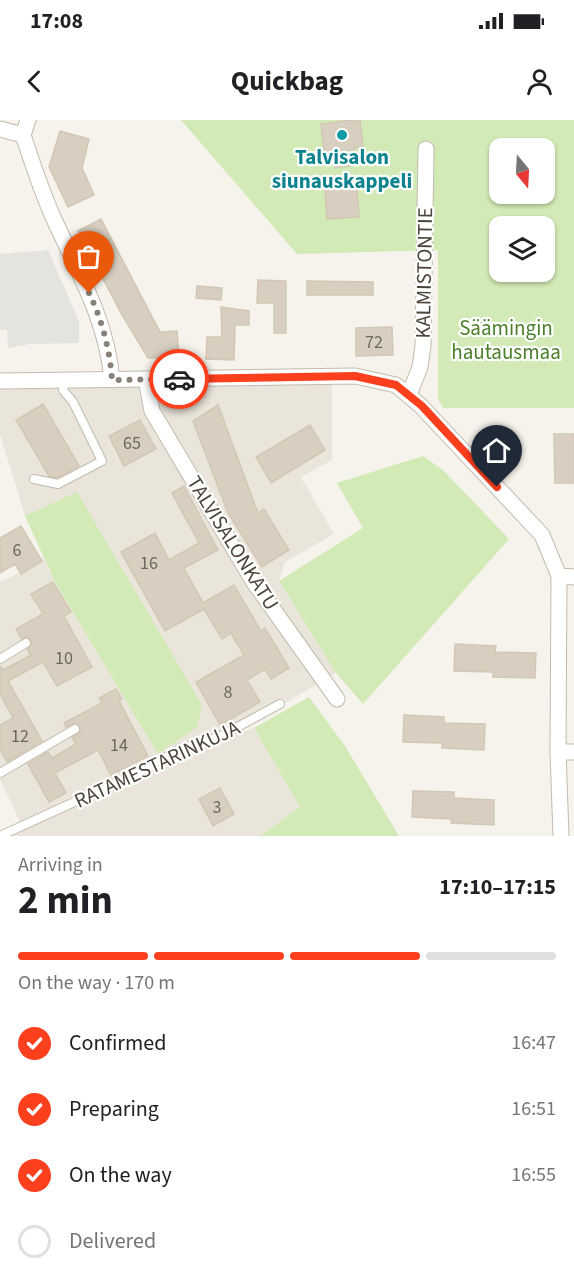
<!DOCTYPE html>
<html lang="en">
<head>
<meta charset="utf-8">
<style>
	:root { --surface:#fff; --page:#f6f6f6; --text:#202124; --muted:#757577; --line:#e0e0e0; --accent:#fc3f1d }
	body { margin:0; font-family:"Source Sans 3",sans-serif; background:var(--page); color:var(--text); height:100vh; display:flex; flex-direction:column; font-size:22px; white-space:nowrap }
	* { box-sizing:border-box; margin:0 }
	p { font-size:20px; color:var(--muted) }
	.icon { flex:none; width:33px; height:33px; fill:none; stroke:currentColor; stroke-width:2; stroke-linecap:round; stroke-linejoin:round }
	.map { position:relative; height:716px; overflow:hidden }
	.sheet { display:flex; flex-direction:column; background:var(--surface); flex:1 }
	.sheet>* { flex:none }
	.needle { width:39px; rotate:162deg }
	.fabs { position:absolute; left:489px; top:18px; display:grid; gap:12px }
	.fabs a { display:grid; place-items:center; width:66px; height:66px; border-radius:12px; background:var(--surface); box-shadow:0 2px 4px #0004; font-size:30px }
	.pin { position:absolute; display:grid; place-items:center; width:51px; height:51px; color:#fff; margin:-62px -26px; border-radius:50% 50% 50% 0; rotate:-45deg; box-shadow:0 0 6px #0007 }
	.pin .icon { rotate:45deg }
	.courier { position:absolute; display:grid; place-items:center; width:60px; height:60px; margin:-30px; border:4px solid #fc3f1d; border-radius:50%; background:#fff; color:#222; box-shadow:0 2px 8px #0007 }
	.overview em { font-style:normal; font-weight:700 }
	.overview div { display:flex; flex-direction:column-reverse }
	.overview { display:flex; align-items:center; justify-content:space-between; height:102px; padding:0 18px }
	h1 { font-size:39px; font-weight:700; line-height:45px }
	.bar { display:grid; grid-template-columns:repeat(4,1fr); gap:9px 6px; align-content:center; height:72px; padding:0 18px }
	.bar i { height:8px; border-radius:4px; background:var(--line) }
	.bar .current { background:var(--accent) }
	.bar p { grid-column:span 4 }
	ol { padding:0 18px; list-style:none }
	li { display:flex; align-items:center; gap:18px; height:66px }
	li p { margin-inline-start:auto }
	li .icon { padding:6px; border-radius:50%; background:var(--accent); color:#fff; stroke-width:4 }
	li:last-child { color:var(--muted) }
	li i { width:33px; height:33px; border:3px solid var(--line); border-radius:50% }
	.status { display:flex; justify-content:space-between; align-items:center; height:42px; padding:0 30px; background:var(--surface); direction:ltr }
	.status svg { height:16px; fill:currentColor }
	header { display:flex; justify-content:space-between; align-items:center; height:78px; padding:0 18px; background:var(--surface); font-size:27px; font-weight:700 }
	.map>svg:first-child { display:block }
	.residential { fill:#eae5da }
	.green { fill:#d2eab5; fill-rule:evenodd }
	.parking { fill:#e5e3e0 }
	.building { fill:#d8cfc1; stroke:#d3c7b4; stroke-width:1.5 }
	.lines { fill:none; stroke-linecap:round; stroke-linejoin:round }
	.lane-casing { stroke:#c2bbae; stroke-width:10 }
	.street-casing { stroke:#c2bbae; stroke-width:17 }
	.lane { stroke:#fff; stroke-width:8 }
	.street { stroke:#fff; stroke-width:15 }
	.done { stroke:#878178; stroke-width:6; stroke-dasharray:0 10.8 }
	.route { stroke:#fc3f1d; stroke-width:8 }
	.culture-dot { fill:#0f9aa8; stroke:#fff; stroke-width:2 }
	.labels { text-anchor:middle; stroke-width:4.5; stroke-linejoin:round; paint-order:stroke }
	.number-label { font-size:18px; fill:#6e675b }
	.culture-label { font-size:21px; font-weight:bold; fill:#0d838f; stroke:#fff }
	.street-label { font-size:21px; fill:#4b4439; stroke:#fff }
	.park-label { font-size:21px; fill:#4a7f2a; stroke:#fff }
</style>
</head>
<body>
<div class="status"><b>17:08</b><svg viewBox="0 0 49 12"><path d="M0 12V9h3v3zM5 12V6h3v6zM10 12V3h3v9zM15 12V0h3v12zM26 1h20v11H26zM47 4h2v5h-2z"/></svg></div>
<header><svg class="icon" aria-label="back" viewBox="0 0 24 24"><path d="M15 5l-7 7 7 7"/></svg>Quickbag<svg class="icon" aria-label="person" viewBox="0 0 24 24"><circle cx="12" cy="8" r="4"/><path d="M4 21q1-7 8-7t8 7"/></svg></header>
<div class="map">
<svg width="574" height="716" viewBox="0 0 574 716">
	<rect width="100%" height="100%" fill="#f6f3ec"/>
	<path class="residential" d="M332,263v77l-31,17 33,57 -49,28 -6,19 57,92 -108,64 26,-9 46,79 -40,29h-254l16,-10 -22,-47v-197l36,-17 6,-9 13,26 103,172 -81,-261 -52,23 -25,-82v-47z"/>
	<g class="green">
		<path d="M181,0h393v288h-131l-5,-9v-149l-141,4zM500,28h44v46h-44zM500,106h44v46h-44z"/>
		<path d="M423,336l21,15 65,68 -146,165 -27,-31 -57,-92 84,-53 -26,-45z"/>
		<path d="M77,372l125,213 -5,22 -39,27 -103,-172 -30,-66z"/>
		<path d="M309,577l36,49 54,90h-139l40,-29 -46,-79z"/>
	</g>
	<path class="parking" d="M48,130l31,71v22l-49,1 -22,4 -1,-18h-7v-76z"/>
	<g class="building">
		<path d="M352,0h8l3,27 -9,1 2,17 -21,3 -2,-17 -9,1 -3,-28z"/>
		<path d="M60,11l29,8 -7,29 12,27 -26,12 -19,-40z"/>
		<path d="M357,68l2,29 -32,2 -2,-29z"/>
		<path d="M101,99l59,113 17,-1 2,27h-31l-26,-43 -44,-84z"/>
		<path d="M258,160l28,1v52h-12v-30h-17z"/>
		<path d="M307,161l66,1v13h-66z"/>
		<path d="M197,166l25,2 -1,12 -25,-2z"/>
		<path d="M221,187l28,4v14h-14l-1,35 -28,-1 1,-22h15z"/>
		<path d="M392,207l1,28 -37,1v-28z"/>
		<path d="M43,284l36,62 -22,12 -8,-2 -33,-56z"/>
		<path d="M218,285l40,108 6,-4 25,41 -27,17 -34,-54 -35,-92z"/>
		<path d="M140,300l16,29 -32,17 -15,-30z"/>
		<path d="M310,305l15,25 -54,33 -15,-26z"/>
		<path d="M554,314h20v49h-19z"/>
		<path d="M184,366l34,64 -34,18 19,35 31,-18 27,46 4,-3 24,40 -18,11 -6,-10 -18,11 13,22 -40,23 -24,-43 48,-27 -13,-22 -9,6 -18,-30 -39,22 -44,-79 34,-19 14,27 30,-17 -27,-50z"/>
		<path d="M21,406l21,35 -21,13 -6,-10 -15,9v-35z"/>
		<path d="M53,462l18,30 -7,4 28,51 -35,19 -14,-24 -35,19 34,60 -35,21 -7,-13v-24l13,-7 -13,-24v-28l3,4 28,-15 -4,-6 4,-4v-5l-5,-3 -4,2 -6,-10 27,-15 -12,-20z"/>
		<path d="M455,524l41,2 -1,6 41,1 -1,25 -42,-1v-5l-39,-1z"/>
		<path d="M116,569l6,10 -3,2 29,55 -37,19 -13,-25 -43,23 11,20 -17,9 -21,-38 20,-12 4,6 24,-14 -4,-6 8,-6v-5l-6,-4 -8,4 -2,-4 38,-20 -3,-5z"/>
		<path d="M404,595l40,2v6l41,1 -1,26 -42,-2v-5l-39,-1z"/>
		<path d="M220,668l14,26 -21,12 -14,-27z"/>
		<path d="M413,671l41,1v6l40,2v25l-43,-2 1,-4 -40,-2z"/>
	</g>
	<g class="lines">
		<g class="lane-casing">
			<g id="lane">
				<path d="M34,359l24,5 44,-23 -29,-59 -10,-12 2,-10"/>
				<path d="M0,539l26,-16"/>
				<path d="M0,653l75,-44"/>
				<path d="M0,716l127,-58 55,-30 37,-11 61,-33"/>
			</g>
		</g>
		<g class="street-casing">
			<g id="street">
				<path d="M0,9l23,6c9,27 18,55 30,82 24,53 54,103 59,163"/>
				<path d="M23,15l5,-15"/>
				<path d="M146,259l6,32 101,170 84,118"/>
				<path d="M0,261l355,-5 41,9 25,21 121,129 17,41 15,1"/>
				<path d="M409,275l11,-28 3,-21 3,-197"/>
				<path d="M559,456l-1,176 3,84"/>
				<path d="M558,632h16"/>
			</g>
		</g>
		<use href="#lane" class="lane"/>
		<use href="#street" class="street"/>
	</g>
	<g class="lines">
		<path class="done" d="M89,173c13,27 21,57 23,87l67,-1"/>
		<path class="route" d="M179,259l176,-3 41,9 26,21 75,81"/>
	</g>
	<circle class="culture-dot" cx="342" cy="15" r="6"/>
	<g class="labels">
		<g class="number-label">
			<text x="374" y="228">72</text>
			<text x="132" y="329">65</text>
			<text x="17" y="436">6</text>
			<text x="149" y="449">16</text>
			<text x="64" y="544">10</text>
			<text x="228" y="578">8</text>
			<text x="20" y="622">12</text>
			<text x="119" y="631">14</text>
			<text x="217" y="693">3</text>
		</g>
		<g class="culture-label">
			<text x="342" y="44">Talvisalon<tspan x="342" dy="24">siunauskappeli</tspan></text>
		</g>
		<g class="street-label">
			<text transform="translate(424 153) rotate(-89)" y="7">KALMISTONTIE</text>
			<text transform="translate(233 423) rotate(58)" y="7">TALVISALONKATU</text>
			<text transform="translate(157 644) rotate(-25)" y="7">RATAMESTARINKUJA</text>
		</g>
		<g class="park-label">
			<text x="506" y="215">Säämingin<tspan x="506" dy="24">hautausmaa</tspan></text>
		</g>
	</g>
</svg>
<div class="fabs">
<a><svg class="needle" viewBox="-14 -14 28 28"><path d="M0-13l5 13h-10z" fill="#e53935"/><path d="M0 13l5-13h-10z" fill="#757577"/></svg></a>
<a><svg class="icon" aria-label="layers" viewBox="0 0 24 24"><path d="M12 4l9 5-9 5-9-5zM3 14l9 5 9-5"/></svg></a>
</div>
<div class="pin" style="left:89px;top:173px;background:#ea580c"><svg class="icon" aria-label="bag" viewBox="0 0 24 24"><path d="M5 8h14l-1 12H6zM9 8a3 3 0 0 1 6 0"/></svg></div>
<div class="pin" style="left:497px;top:367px;background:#1f2937"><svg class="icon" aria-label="home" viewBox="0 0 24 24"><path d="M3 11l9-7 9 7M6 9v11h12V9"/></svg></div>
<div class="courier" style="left:179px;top:259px"><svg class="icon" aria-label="car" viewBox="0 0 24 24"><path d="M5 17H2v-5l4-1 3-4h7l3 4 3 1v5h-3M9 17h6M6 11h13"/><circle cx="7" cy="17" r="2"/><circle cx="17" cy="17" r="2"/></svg></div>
</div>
<section class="sheet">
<div class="overview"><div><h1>2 min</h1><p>Arriving in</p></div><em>17:10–17:15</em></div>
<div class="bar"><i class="current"></i><i class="current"></i><i class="current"></i><i></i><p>On the way · 170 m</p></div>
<ol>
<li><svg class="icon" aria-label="check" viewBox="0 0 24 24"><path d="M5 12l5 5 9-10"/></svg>Confirmed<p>16:47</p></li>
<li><svg class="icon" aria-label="check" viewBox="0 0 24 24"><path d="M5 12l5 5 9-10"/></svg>Preparing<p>16:51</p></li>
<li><svg class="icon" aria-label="check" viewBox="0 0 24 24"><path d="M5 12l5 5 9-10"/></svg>On the way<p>16:55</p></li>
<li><i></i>Delivered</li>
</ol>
</section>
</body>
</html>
